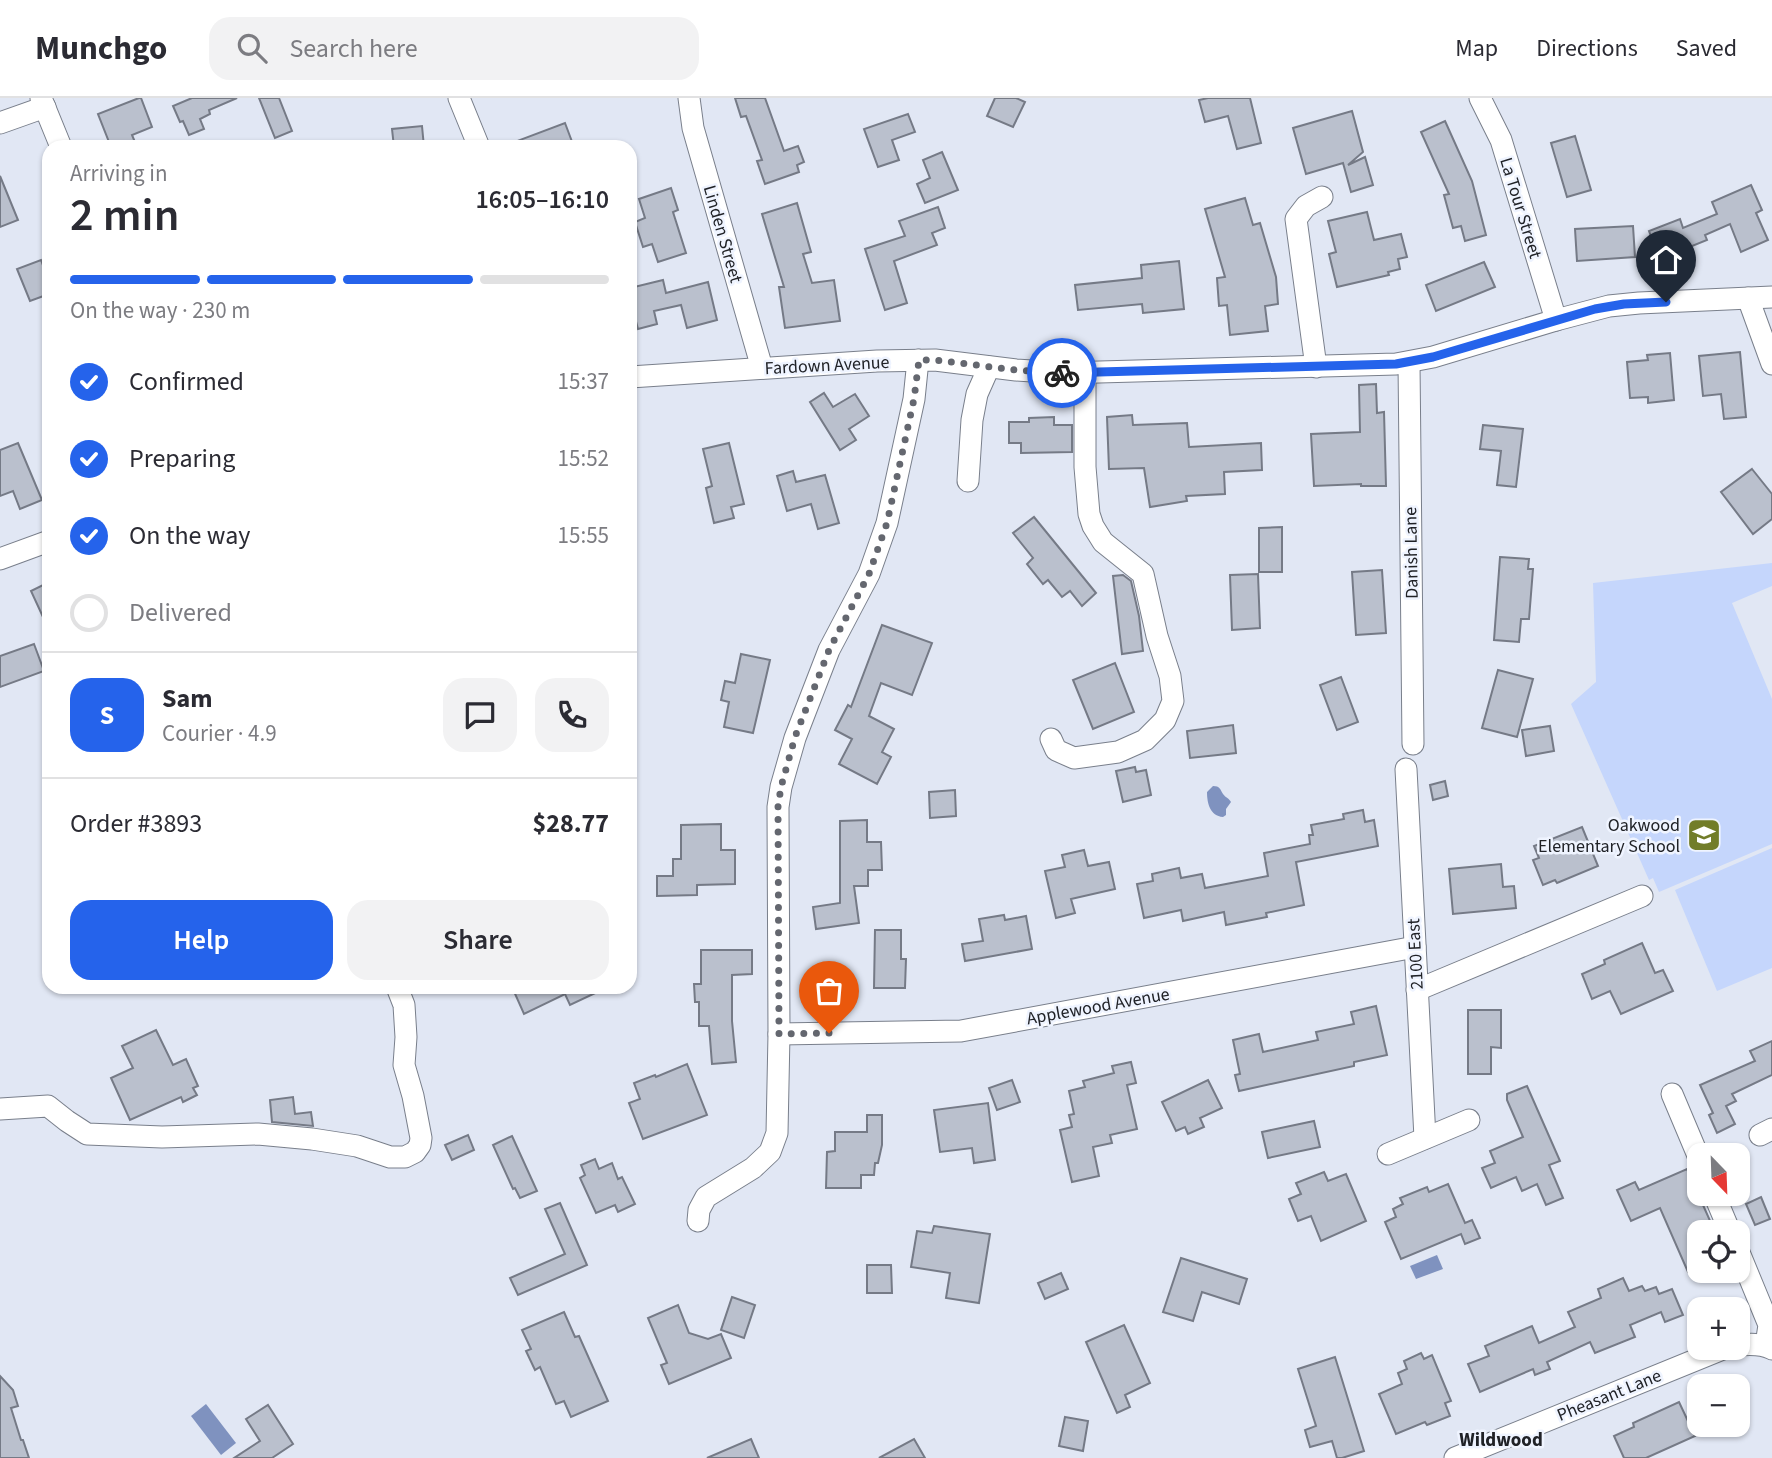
<!DOCTYPE html>
<html lang="en">
<head>
<meta charset="utf-8">
<style>
	:root { --surface:#fff; --page:#f2f2f3; --text:#2b2b33; --muted:#7c7c81; --line:#e1e1e2; --accent:#2563eb }
	body { margin:0; font-family:"Source Sans 3",sans-serif; background:var(--page); color:var(--text); height:100vh; display:flex; flex-direction:column; font-size:26px; white-space:nowrap }
	* { box-sizing:border-box; margin:0 }
	p { font-size:23px; color:var(--muted) }
	.icon { flex:none; width:38px; height:38px; fill:none; stroke:currentColor; stroke-width:2; stroke-linecap:round; stroke-linejoin:round }
	.map { position:relative; flex:1; overflow:hidden }
	.side { position:absolute; left:42px; top:42px; width:595px; height:854px; display:flex; flex-direction:column; background:var(--surface); border-radius:21px; box-shadow:0 2px 5px #0004 }
	.side>* { flex:none }
	.needle { width:46px; rotate:157deg }
	.buttons { position:absolute; left:1687px; top:1045px; display:grid; gap:14px }
	.buttons a { display:grid; place-items:center; width:63px; height:63px; border-radius:14px; background:var(--surface); box-shadow:0 2px 5px #0004; font-size:35px }
	.pin { position:absolute; display:grid; place-items:center; width:60px; height:60px; color:#fff; margin:-72px -30px; border-radius:50% 50% 50% 0; rotate:-45deg; box-shadow:0 0 7px #0007 }
	.pin .icon { rotate:45deg }
	.courier { position:absolute; display:grid; place-items:center; width:70px; height:70px; margin:-35px; border:5px solid #2563eb; border-radius:50%; background:#fff; color:#222; box-shadow:0 2px 9px #0007 }
	.headline em { font-style:normal; font-weight:600 }
	.headline div { display:flex; flex-direction:column-reverse }
	.headline { display:flex; align-items:center; justify-content:space-between; height:119px; padding:0 28px }
	h1 { font-size:46px; font-weight:600; line-height:52px }
	.bar { display:grid; grid-template-columns:repeat(4,1fr); gap:10px 7px; align-content:center; height:84px; padding:0 28px }
	.bar i { height:9px; border-radius:5px; background:var(--line) }
	.bar .current { background:var(--accent) }
	.bar p { grid-column:span 4 }
	.line { display:flex; align-items:center; gap:18px; padding:0 28px; border-top:2px solid var(--line) }
	.line div { flex:1 }
	.round { display:grid; place-items:center; flex:none; width:74px; height:74px; border-radius:21px; background:var(--page) }
	ol { padding:0 28px; list-style:none }
	li { display:flex; align-items:center; gap:21px; height:77px }
	li p { margin-inline-start:auto }
	li .icon { padding:7px; border-radius:50%; background:var(--accent); color:#fff; stroke-width:4 }
	li:last-child { color:var(--muted) }
	li i { width:38px; height:38px; border:4px solid var(--line); border-radius:50% }
	.cta { display:flex; gap:14px; margin-top:auto; padding:14px 28px }
	.cta a { flex:1; height:80px; border-radius:21px; background:var(--accent); color:#fff; font-size:28px; font-weight:600; line-height:80px; text-align:center }
	.cta a+a { background:var(--page); color:var(--text) }
	header { display:flex; align-items:center; gap:42px; box-sizing:border-box; height:98px; padding:0 35px; background:var(--surface); border-bottom:2px solid var(--line) }
	header strong { font-size:33px }
	nav { display:flex; gap:38px; margin-inline-start:auto; font-size:24px }
	.search { width:490px; height:63px; background:var(--page); display:flex; align-items:center; gap:18px; box-sizing:border-box; padding:0 24px; border-radius:21px; color:var(--muted); font-size:26px }
	.map>svg:first-child { display:block }
	.green { fill:#c5d6fc }
	.water { fill:#7f92bf }
	.building { fill:#bac0cd; stroke:#757a86; stroke-width:2 }
	.lines { fill:none; stroke-linecap:round; stroke-linejoin:round }
	.minor-casing { stroke:#797f8b; stroke-width:23 }
	.minor { stroke:#fff; stroke-width:21 }
	.done { stroke:#64676f; stroke-width:7; stroke-dasharray:0 12.6 }
	.route { stroke:#2563eb; stroke-width:9 }
	.labels { text-anchor:middle; stroke-width:5; stroke-linejoin:round; paint-order:stroke }
	.street-label { font-size:18px; fill:#202227; stroke:#eff4ff }
	.poi-label { font-size:18px; fill:#202227; stroke:#eff4ff; text-anchor:end }
	.neighbourhood-label { font-size:19px; font-weight:bold; fill:#202227; stroke:#eff4ff }
</style>
</head>
<body>
<header>
<strong>Munchgo</strong>
<div class="search"><svg class="icon" aria-label="search" viewBox="0 0 24 24"><circle cx="10" cy="10" r="6"/><path d="M15 15l6 6"/></svg>Search here</div>
<nav><a>Map</a><a>Directions</a><a>Saved</a></nav>
</header>
<div class="map">
<svg width="1772" height="1360" viewBox="0 0 1772 1360">
	<rect width="100%" height="100%" fill="#e1e7f4"/>
	<g class="green">
		<path d="M1772,465v23l-40,17 40,96v145l-113,48 -6,-14 -4,2 -78,-176 25,-22 -3,-99z"/>
		<path d="M1772,750v120l-55,23 -42,-101z"/>
	</g>
	<g class="water">
		<path d="M1213,688c7,0 7,3 10,8 3,4 6,4 8,8l-5,7v6l-3,2c-13,-1 -16,-14 -16,-25z"/>
		<path d="M1437,1157l6,14 -27,10 -6,-13z"/>
		<path d="M206,1306l30,39 -15,12 -30,-39z"/>
	</g>
	<g class="building">
		<path d="M139,0h2l11,29 -20,8 5,12h-26l-13,-33z"/>
		<path d="M192,0h45l-28,12 1,4 -10,5 4,10 -15,6 -6,-14 -3,1 -7,-16z"/>
		<path d="M259,0h20l13,33 -17,7z"/>
		<path d="M735,0h30l19,53 14,-5 6,16 -7,3 2,7 -34,12 -8,-23 5,-1 -16,-44 -5,1z"/>
		<path d="M995,0h21l9,4 -12,25 -26,-11z"/>
		<path d="M1208,0h42l11,45 -24,6 -9,-33 -23,6 -6,-22z"/>
		<path d="M1352,13l11,41 -15,13 17,-8 8,28 -22,7 -8,-29 -37,11 -13,-46z"/>
		<path d="M908,16l7,18 -23,8 7,20 -21,7 -14,-38z"/>
		<path d="M1445,23l27,60 14,54 -21,6 -4,-15 -8,2 -9,-33 5,-1 -28,-62z"/>
		<path d="M565,25l9,24h-70v-1z"/>
		<path d="M422,28l2,21h-30l-2,-18z"/>
		<path d="M1575,38l16,54 -24,7 -16,-54z"/>
		<path d="M942,54l16,38 -33,13 -8,-19 13,-6 -7,-18z"/>
		<path d="M0,78l18,44 -18,7z"/>
		<path d="M1751,87l11,25 -6,3 12,27 -27,12 -11,-28 -25,11 2,5 -47,19 -11,-28 31,-12 3,9 34,-14 -5,-12z"/>
		<path d="M671,90l7,22 -5,2 13,41 -28,9 -6,-18 -9,3 -8,-25 10,-4 -6,-19z"/>
		<path d="M1245,100l8,27 7,-2 16,54 2,27 -13,2 3,25 -38,4 -3,-30 -8,1 -2,-28 8,-1 -20,-68z"/>
		<path d="M797,105l14,49 -8,2 9,29 22,-3 6,41 -55,7 -6,-41h5l-22,-73z"/>
		<path d="M938,109l7,21 -13,5 5,12 -43,16 13,42 -22,7 -20,-61 40,-13 -6,-15z"/>
		<path d="M1367,114l7,28 27,-6 6,23 -9,2 2,10 -12,3 1,3 -52,12 -8,-33 7,-2 -8,-31z"/>
		<path d="M1633,128l2,31 -58,4 -2,-32z"/>
		<path d="M41,162l8,22v12l-19,7 -13,-32z"/>
		<path d="M1179,163l5,48 -41,4 -1,-9 -64,6 -3,-25 67,-7 -1,-13z"/>
		<path d="M1484,164l11,25 -59,24 -10,-26z"/>
		<path d="M663,182l3,13 42,-11 9,38 -30,8 -6,-23 -27,6 3,13 -19,5 -8,-30v-11z"/>
		<path d="M1740,254l6,65 -22,2 -3,-25 -18,2 -4,-40z"/>
		<path d="M1670,255l4,47 -26,3v-6l-18,1 -3,-36 21,-2 -1,-5z"/>
		<path d="M1376,286l1,29 7,-1 2,74h-25v-2l-47,2 -3,-52 49,-2 -1,-47z"/>
		<path d="M824,295l9,14 22,-13 14,22 -20,13 7,11 -16,10 -30,-48z"/>
		<path d="M1132,317l1,10 54,-2 2,24 72,-4 1,27 -38,2 1,22 -39,2 1,5 -37,6 -6,-39 -35,1 -2,-52z"/>
		<path d="M1054,319v8h18v27l-51,1v-10h-12v-21h20v-4z"/>
		<path d="M1483,327l40,4 -7,58 -19,-2 4,-34 -21,-2z"/>
		<path d="M18,345l24,57 -22,9 -7,-18 -13,5v-46z"/>
		<path d="M729,345l15,61 -13,3 3,11 -20,5 -8,-35 6,-2 -9,-37z"/>
		<path d="M1752,371l20,25v25l-19,15 -32,-42z"/>
		<path d="M793,373l3,11 29,-7 14,48 -21,6 -7,-25 -24,7 -10,-35z"/>
		<path d="M1034,419l62,76 -14,13 -12,-15 -8,6 -14,-17 -5,4 -16,-20 6,-6 -20,-25z"/>
		<path d="M1282,429v45h-23v-44z"/>
		<path d="M1500,459l29,2 -1,10h5l-4,50h-8l-2,23 -25,-2z"/>
		<path d="M1382,472l4,63 -30,2 -4,-63z"/>
		<path d="M1258,476l2,54 -28,2 -2,-55z"/>
		<path d="M1123,477l8,6 8,35 4,35 -21,3 -9,-78z"/>
		<path d="M49,484v48l-18,-39z"/>
		<path d="M882,527l50,18 -20,52 -31,-12 -12,33 25,13 -12,23 9,5 -14,27 -38,-20 13,-25 -17,-9 13,-25 3,2z"/>
		<path d="M34,546l10,27 -44,16v-31z"/>
		<path d="M741,556l29,6 -17,73 -29,-6 5,-25 -8,-2 4,-19 10,2z"/>
		<path d="M1115,565l19,49 -41,17 -20,-49z"/>
		<path d="M1498,572l35,9 -16,58 -35,-9z"/>
		<path d="M1341,579l17,45 -21,8 -17,-45z"/>
		<path d="M1233,627l3,28 -46,5 -3,-27z"/>
		<path d="M1550,628l4,25 -28,5 -4,-26z"/>
		<path d="M1135,669l1,5 10,-2 5,25 -28,7 -7,-31z"/>
		<path d="M1445,683l3,15 -15,4 -3,-15z"/>
		<path d="M955,692l1,26 -26,2 -1,-26z"/>
		<path d="M1363,712l2,12 9,-2 4,26 -82,16 8,43 -38,8 1,4 -41,8 -2,-13 -41,9 -2,-11 -37,8 -7,-34 16,-3 -1,-7 27,-6 2,10 21,-4 3,14 63,-12 -4,-23 46,-9 -1,-9h4l-2,-10 33,-6 -1,-5z"/>
		<path d="M867,722v22h14l1,28h-14v16h-14l5,37 -43,6 -3,-22 27,-4v-82z"/>
		<path d="M721,726v26h14v34l-38,1v10l-40,1v-20h16v-17h8v-34z"/>
		<path d="M1582,729l16,39 -41,17 -2,-3 -12,5 -10,-25 6,-2 -5,-12z"/>
		<path d="M1084,752l4,16 21,-4 6,27 -44,10 4,14 -19,5 -11,-47 20,-4 -3,-12z"/>
		<path d="M1501,766l2,23 11,-1 2,22 -63,6 -4,-45z"/>
		<path d="M1004,817l1,5 21,-4 6,33 -67,12 -3,-17 21,-3 -4,-22z"/>
		<path d="M875,832h26v29h5l-1,29h-31z"/>
		<path d="M1642,845l13,30 8,-3 10,21 -52,23 -11,-23 -18,8 -10,-25 23,-10 -1,-4z"/>
		<path d="M701,852h51v24l-20,1v46l4,41 -24,2 -3,-38h-10v-24h-4l-1,-18h7z"/>
		<path d="M512,889h96l-38,18 -5,-11 -41,20z"/>
		<path d="M1376,908l11,49 -33,7v4l-115,25 -4,-16 5,-1 -7,-34 26,-6 4,18 55,-12 -2,-8 38,-8 -3,-12z"/>
		<path d="M1468,912h33v38l-10,-1v27h-23z"/>
		<path d="M156,932l17,35 13,-6 12,27 -5,2 4,7 -14,7 -2,-5 -51,23 -19,-42 22,-10 -11,-22z"/>
		<path d="M1772,943v34l-40,19 4,7 -10,5 9,18 -18,9 -8,-18 4,-2 -13,-28 55,-24 -5,-10z"/>
		<path d="M1131,964l5,21 -9,2 10,44 -27,6 2,8 -19,4 6,29 -27,6 -12,-52 12,-3 -3,-12 5,-1 -5,-23 16,-4 -2,-6 31,-8 -2,-7z"/>
		<path d="M687,966l20,51 -64,24 -14,-36 11,-4 -6,-16 21,-8 1,2z"/>
		<path d="M1012,982l8,22 -23,8 -8,-22z"/>
		<path d="M1208,982l14,28 -22,10 4,9 -16,7 -3,-7 -9,4 -14,-29z"/>
		<path d="M1527,988l33,75 -11,4 14,33 -17,7 -9,-21 -15,7 -6,-14 -25,11 -9,-20 13,-5 -5,-12 33,-14 -16,-37v-6z"/>
		<path d="M293,999l2,17 16,-2 2,14 -41,-4 -2,-22z"/>
		<path d="M988,1005l7,57 -21,3 -2,-15 -32,4 -6,-42z"/>
		<path d="M867,1017h15v30l-4,18h-3l-1,12h-13v13h-35l1,-36 8,-1v-19h32z"/>
		<path d="M1314,1023l6,26 -52,11 -6,-26z"/>
		<path d="M468,1037l6,15 -22,10 -7,-15z"/>
		<path d="M512,1038l25,55 -17,7 -5,-10 -2,1 -20,-44z"/>
		<path d="M595,1061l4,10 13,-6 6,16 4,-2 13,27 -17,8 -3,-7 -19,8 -16,-35 5,-3 -4,-10z"/>
		<path d="M1687,1071l28,63h-16v35l-11,5 -28,-64 -29,13 -14,-31 18,-8 4,8z"/>
		<path d="M1324,1074l4,9 18,-7 20,47 -45,20 -10,-25 -13,5 -9,-22 12,-5 -5,-11z"/>
		<path d="M1448,1086l17,39 7,-3 8,18 -15,6 -4,-10 -60,25 -16,-37 11,-5 -3,-8 10,-5 -3,-6 27,-11 2,5z"/>
		<path d="M1761,1099l9,22 -15,6 -9,-21z"/>
		<path d="M560,1105l27,62 -69,30 -8,-17 55,-24 -20,-45z"/>
		<path d="M934,1128l56,8 -11,69 -33,-5 4,-25 -39,-6 6,-36 15,2z"/>
		<path d="M1181,1160l66,21 -8,25 -37,-12 -9,29 -30,-9z"/>
		<path d="M867,1167h24l1,28h-25z"/>
		<path d="M1061,1175l7,16 -23,10 -7,-16z"/>
		<path d="M1623,1180l6,13 13,-5 3,5 11,-4 3,7 13,-5 11,26 -18,7 -4,-10 -31,13 5,12 -40,16 -5,-11 -43,20 3,7 -15,6 -2,-6 -53,23 -12,-28 21,-8 -4,-10 47,-20 7,17 36,-16 -7,-15 33,-14 -3,-9z"/>
		<path d="M732,1199l23,8 -11,33 -23,-8z"/>
		<path d="M678,1207l11,28 19,6 13,-5 10,24 -62,26 -8,-19 6,-2 -19,-45z"/>
		<path d="M564,1214l11,25 4,-1 29,65 -37,16 -7,-16 -8,3 -16,-37 -5,3 -9,-19 5,-2 -9,-19z"/>
		<path d="M1124,1227l26,58 -25,12 5,12 -13,6 -31,-71z"/>
		<path d="M1421,1255l3,6 8,-4 19,46 -6,2 5,13 -23,9 -2,-3 -29,12 -17,-40 23,-10 -4,-11 9,-4 -3,-8z"/>
		<path d="M1335,1259l29,94 -22,7h-5l-5,-17 -22,6 -5,-17 11,-4 -18,-57z"/>
		<path d="M0,1278l13,14 5,16 -7,2 10,32h2l6,18h-29z"/>
		<path d="M1679,1304l16,34 -49,22h-22l-10,-22 20,-9 -1,-4z"/>
		<path d="M268,1307l25,39 -21,14h-38l26,-17 -14,-22z"/>
		<path d="M1065,1319l23,4 -5,30 -24,-5z"/>
		<path d="M751,1341l8,19h-52z"/>
		<path d="M914,1341l11,19h-46z"/>
	</g>
	<g class="lines">
		<g class="minor-casing">
			<g id="minor">
				<path d="M41,0l20,49"/>
				<path d="M459,0l20,49"/>
				<path d="M689,0l4,30 69,240"/>
				<path d="M1480,0l21,42 55,180"/>
				<path d="M0,25l45,-16"/>
				<path d="M1748,200l24,66"/>
				<path d="M1409,265l4,381"/>
				<path d="M1316,269l-20,-148 10,-13 16,-9"/>
				<path d="M630,279l247,-16 58,-1 81,10 47,3 333,-9 37,-7 123,-37 53,-14 30,-3 133,-6"/>
				<path d="M968,383l4,-61 5,-26 12,-27"/>
				<path d="M0,461l49,-18"/>
				<path d="M1051,641l5,11 18,8 44,-6 27,-12 20,-20 8,-19 -3,-25 -13,-40 -14,-62 -40,-32 -10,-16 -4,-12 -4,-47v-94"/>
				<path d="M1406,671l19,369"/>
				<path d="M1417,892l225,-94"/>
				<path d="M779,936l182,-3 454,-84"/>
				<path d="M1672,996l27,64"/>
				<path d="M0,1011l48,-3 19,15 20,13 75,3 96,-3 54,5 45,7 33,11h15l10,-5 5,-7 1,-7 -8,-42 -9,-31 2,-28 -2,-32 -7,-18"/>
				<path d="M1760,1037l12,-6"/>
				<path d="M1388,1056l81,-34"/>
				<path d="M1714,1096l16,38"/>
				<path d="M698,1123l1,-11 7,-13 47,-29 17,-16 7,-19 2,-99 -1,-227 3,-20 14,-49 34,-88 40,-76 18,-51 27,-124 4,-39"/>
				<path d="M1738,1152l31,75 -3,20"/>
				<path d="M1738,1247c11,-1 24,-2 34,4"/>
				<path d="M1455,1360l270,-110"/>
			</g>
		</g>
		<use href="#minor" class="minor"/>
	</g>
	<g class="lines">
		<path class="done" d="M829,935l-50,1 -1,-227 3,-20 14,-50 34,-87 40,-76 18,-51 27,-124 5,-39h16l81,10 46,3"/>
		<path class="route" d="M1062,275l334,-9 37,-7 162,-48 29,-5 42,-2"/>
	</g>
	<defs>
		<g id="school-square" transform="scale(1.75)"><rect x="-9" y="-9" width="18" height="18" rx="4" fill="#727d29" stroke="#eff4ff"/><path d="M0-5L7-2L0 1L-7-2ZM-4 1L0 2.5L4 1V4Q0 6-4 4Z" fill="#fff"/></g>
	</defs>
	<g fill-rule="evenodd">
		<use href="#school-square" x="1704" y="737"/>
	</g>
	<g class="labels">
		<g class="street-label">
			<text transform="translate(1521 110) rotate(73)" y="6">La Tour Street</text>
			<text transform="translate(723 136) rotate(74)" y="6">Linden Street</text>
			<text transform="translate(827 267) rotate(-3)" y="6">Fardown Avenue</text>
			<text transform="translate(1411 455) rotate(-91)" y="6">Danish Lane</text>
			<text transform="translate(1415 856) rotate(-93)" y="6">2100 East</text>
			<text transform="translate(1098 908) rotate(-10)" y="6">Applewood Avenue</text>
			<text transform="translate(1609 1297) rotate(-22)" y="6">Pheasant Lane</text>
		</g>
		<g class="poi-label">
			<text x="1680" y="733">Oakwood<tspan x="1680" dy="21">Elementary School</tspan></text>
		</g>
		<g class="neighbourhood-label">
			<text x="1501" y="1348">Wildwood</text>
		</g>
	</g>
</svg>
<div class="buttons">
<a><svg class="needle" viewBox="-14 -14 28 28"><path d="M0-13l5 13h-10z" fill="#e53935"/><path d="M0 13l5-13h-10z" fill="#7c7c81"/></svg></a>
<a><svg class="icon" aria-label="locate" viewBox="0 0 24 24"><circle cx="12" cy="12" r="6"/><path d="M12 2v4M12 18v4M2 12h4M18 12h4"/></svg></a>
<a>+</a>
<a>−</a>
</div>
<div class="pin" style="left:829px;top:935px;background:#ea580c"><svg class="icon" aria-label="bag" viewBox="0 0 24 24"><path d="M5 8h14l-1 12H6zM9 8a3 3 0 0 1 6 0"/></svg></div>
<div class="pin" style="left:1666px;top:204px;background:#1f2937"><svg class="icon" aria-label="home" viewBox="0 0 24 24"><path d="M3 11l9-7 9 7M6 9v11h12V9"/></svg></div>
<div class="courier" style="left:1062px;top:275px"><svg class="icon" aria-label="bike" viewBox="0 0 24 24"><circle cx="6" cy="16" r="4"/><circle cx="18" cy="16" r="4"/><path d="M6 16l4-8h5l3 8M10 8l3 8H6M13 5h3"/></svg></div>
<section class="side">
<div class="headline"><div><h1>2 min</h1><p>Arriving in</p></div><em>16:05–16:10</em></div>
<div class="bar"><i class="current"></i><i class="current"></i><i class="current"></i><i></i><p>On the way · 230 m</p></div>
<ol>
<li><svg class="icon" aria-label="check" viewBox="0 0 24 24"><path d="M5 12l5 5 9-10"/></svg>Confirmed<p>15:37</p></li>
<li><svg class="icon" aria-label="check" viewBox="0 0 24 24"><path d="M5 12l5 5 9-10"/></svg>Preparing<p>15:52</p></li>
<li><svg class="icon" aria-label="check" viewBox="0 0 24 24"><path d="M5 12l5 5 9-10"/></svg>On the way<p>15:55</p></li>
<li><i></i>Delivered</li>
</ol>
<div class="line" style="height:126px"><b class="round" style="background:var(--accent);color:#fff">S</b><div><b>Sam</b><p>Courier · 4.9</p></div><a class="round"><svg class="icon" aria-label="chat" viewBox="0 0 24 24"><path d="M4 5h16v11H9l-5 4z"/></svg></a><a class="round"><svg class="icon" aria-label="phone" viewBox="0 0 24 24"><path d="M5 4h4l2 5-3 2q2 4 5 5l2-3 5 2v4C11 20 4 13 5 4z"/></svg></a></div>
<div class="line" style="height:91px"><div>Order #3893</div><b>$28.77</b></div>
<div class="cta"><a>Help</a><a>Share</a></div>
</section>
</div>
</body>
</html>
